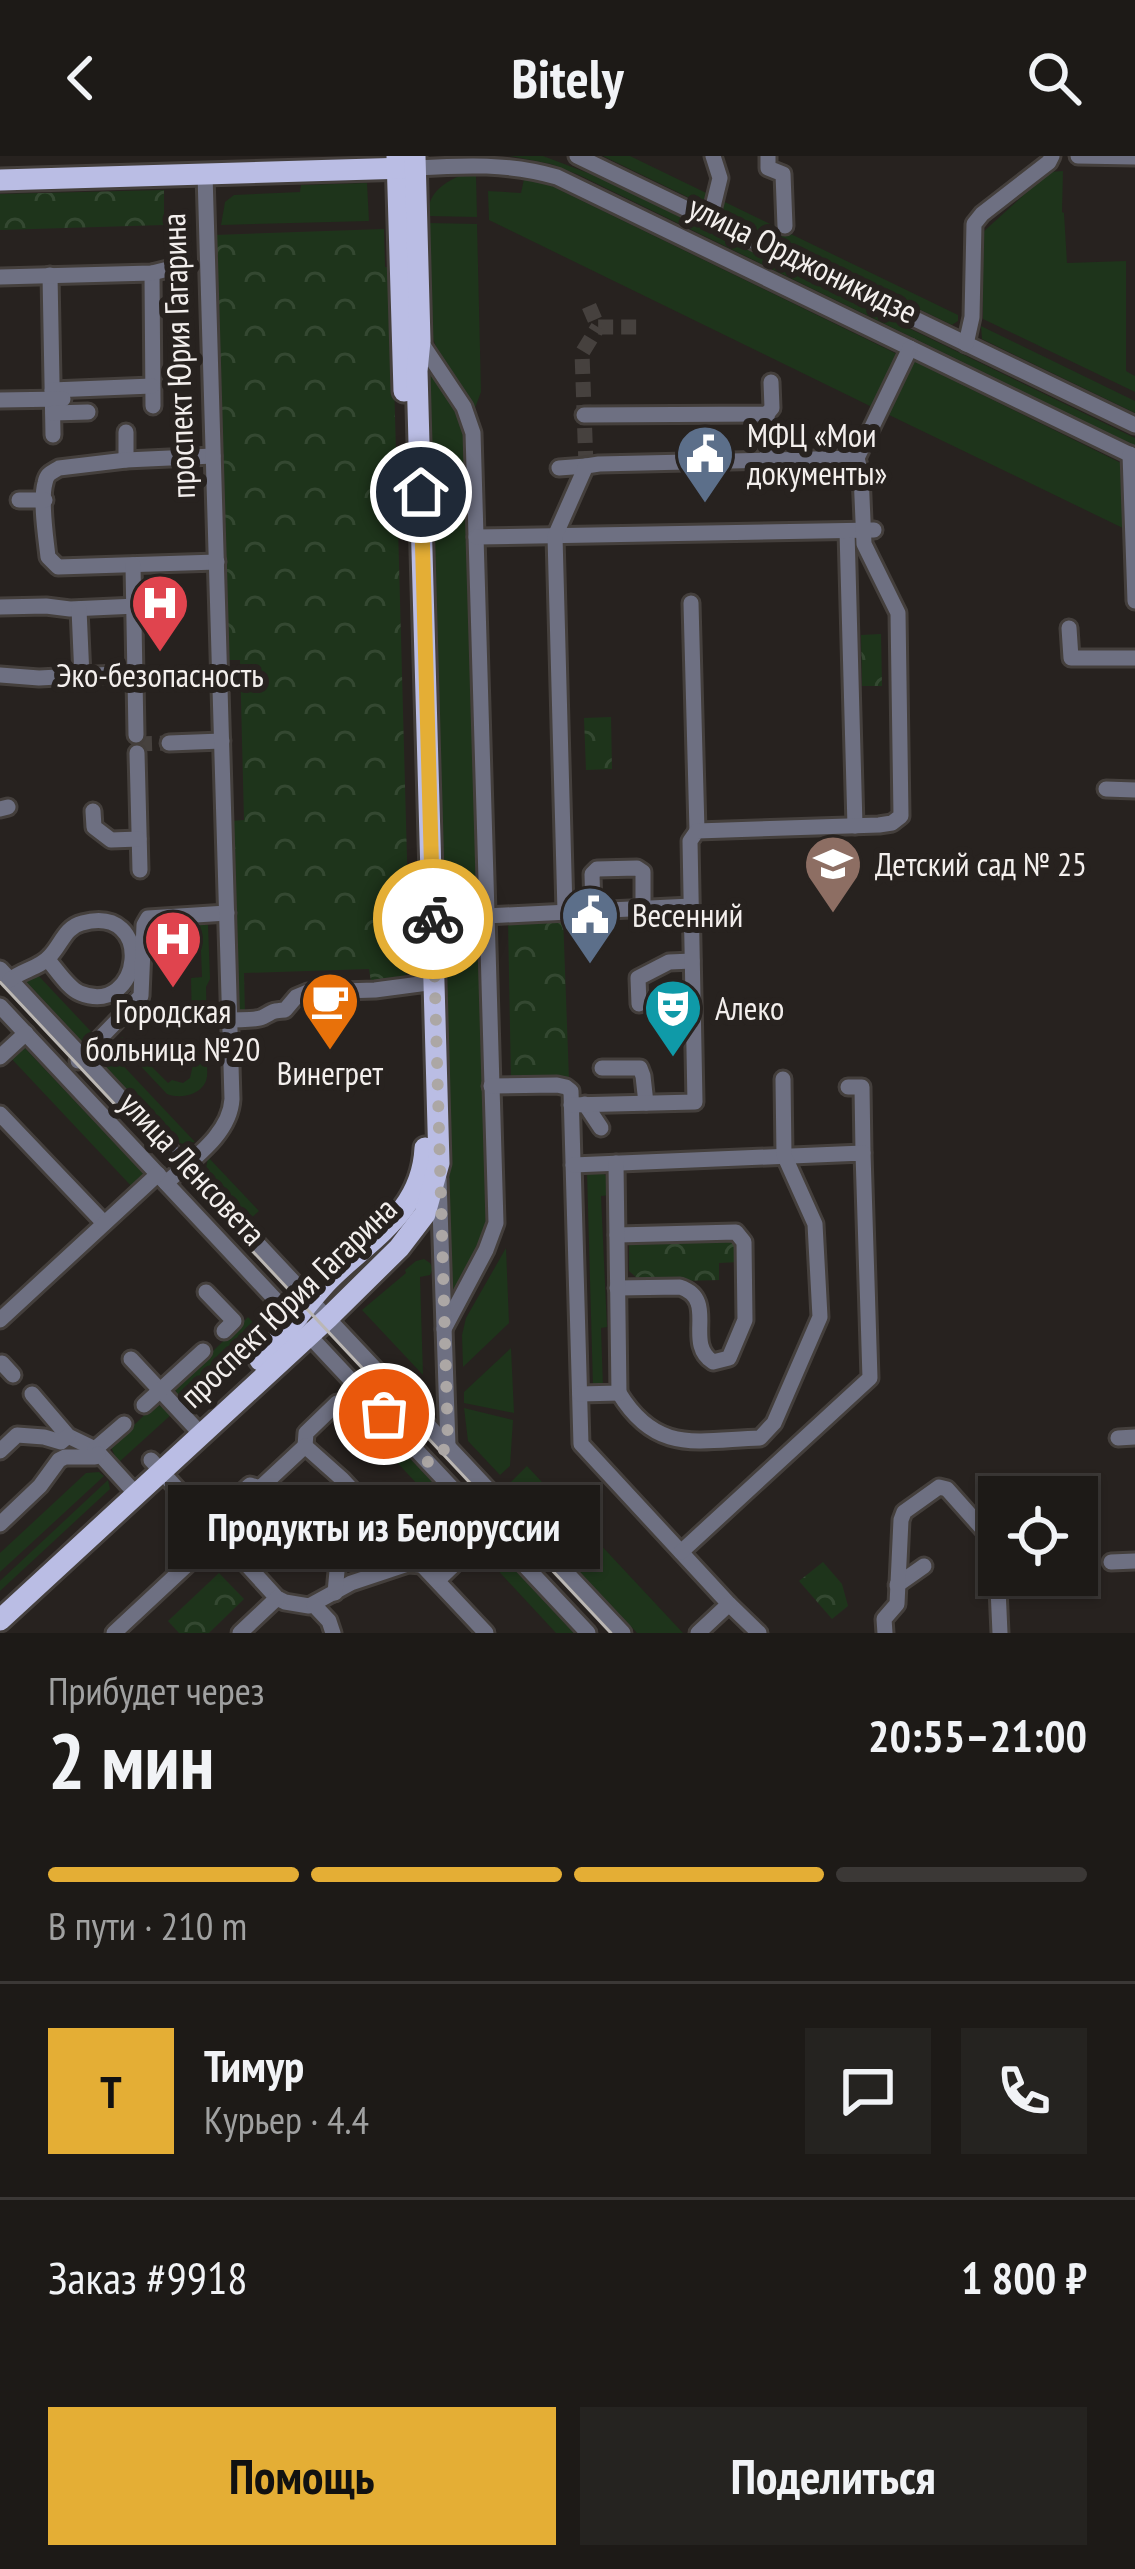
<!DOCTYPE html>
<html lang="ru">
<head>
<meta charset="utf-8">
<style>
	:root { --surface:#1d1a17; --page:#252320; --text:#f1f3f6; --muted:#a0a1a1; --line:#3b3836; --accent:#e4ae35 }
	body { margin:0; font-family:"PT Sans Narrow",sans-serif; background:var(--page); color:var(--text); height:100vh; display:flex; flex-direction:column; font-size:45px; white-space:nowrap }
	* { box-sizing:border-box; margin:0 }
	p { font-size:39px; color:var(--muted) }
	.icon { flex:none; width:66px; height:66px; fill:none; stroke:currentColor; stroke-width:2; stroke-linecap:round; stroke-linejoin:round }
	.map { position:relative; height:1477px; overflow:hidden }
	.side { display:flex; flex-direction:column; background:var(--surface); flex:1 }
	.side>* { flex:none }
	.controls { position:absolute; left:978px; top:1320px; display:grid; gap:24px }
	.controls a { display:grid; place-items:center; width:120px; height:120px; border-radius:0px; background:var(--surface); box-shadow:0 3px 9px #0004,0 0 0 3px var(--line); font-size:60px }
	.pin { position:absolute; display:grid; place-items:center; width:102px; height:102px; color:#fff; margin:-51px; border:6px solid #fff; border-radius:50%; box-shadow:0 3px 12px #0007 }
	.courier { position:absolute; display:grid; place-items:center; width:120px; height:120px; margin:-60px; border:9px solid #e4ae35; border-radius:50%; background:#fff; color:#222; box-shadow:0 3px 15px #0007 }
	.bubble { position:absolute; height:84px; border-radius:0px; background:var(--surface); box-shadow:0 3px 9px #0004,0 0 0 3px var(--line); font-size:39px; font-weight:700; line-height:84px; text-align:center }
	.headline em { font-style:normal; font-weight:700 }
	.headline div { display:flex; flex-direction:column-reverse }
	.headline { display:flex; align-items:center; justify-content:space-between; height:204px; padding:0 48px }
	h1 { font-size:78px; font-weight:700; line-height:90px }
	.bar { display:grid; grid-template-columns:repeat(4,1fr); gap:18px 12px; align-content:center; height:144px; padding:0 48px }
	.bar i { height:15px; border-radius:9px; background:var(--line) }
	.bar .active { background:var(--accent) }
	.bar p { grid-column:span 4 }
	.line { display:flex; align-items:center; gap:30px; padding:0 48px; border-top:3px solid var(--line) }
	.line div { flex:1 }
	.round { display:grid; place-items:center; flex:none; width:126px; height:126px; border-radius:0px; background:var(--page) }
	.action { display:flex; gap:24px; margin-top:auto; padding:24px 48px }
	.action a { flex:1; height:138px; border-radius:0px; background:var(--accent); color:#111; font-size:48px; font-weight:700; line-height:138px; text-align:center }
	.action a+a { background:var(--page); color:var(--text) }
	header { display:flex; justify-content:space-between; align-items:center; height:156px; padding:0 48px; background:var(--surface); font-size:54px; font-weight:700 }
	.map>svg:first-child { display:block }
	.grass { fill:#1e341b }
	.park { fill:url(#park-crowns) }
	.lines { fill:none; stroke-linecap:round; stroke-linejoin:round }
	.minor-tunnel { stroke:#46413e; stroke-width:15; stroke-dasharray:15 8; stroke-linecap:butt }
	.minor-casing { stroke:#443f3c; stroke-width:21 }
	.major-casing { stroke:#443f3c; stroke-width:27 }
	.minor { stroke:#6e7082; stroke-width:15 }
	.major { stroke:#babde4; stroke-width:21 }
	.tram { stroke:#bbb7b4; stroke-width:3 }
	.done { stroke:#aca7a5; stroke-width:12; stroke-dasharray:0 21.6 }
	.route { stroke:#e4ae35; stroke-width:15 }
	.labels { text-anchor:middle; stroke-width:12; stroke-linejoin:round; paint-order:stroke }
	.street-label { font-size:33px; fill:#f3efed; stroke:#27221f }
	.poi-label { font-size:33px; fill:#f3efed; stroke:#27221f; text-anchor:start }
</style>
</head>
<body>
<header><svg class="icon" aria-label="back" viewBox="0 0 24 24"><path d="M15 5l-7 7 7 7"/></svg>Bitely<svg class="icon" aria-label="search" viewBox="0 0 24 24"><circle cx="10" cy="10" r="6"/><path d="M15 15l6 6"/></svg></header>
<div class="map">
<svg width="1135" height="1477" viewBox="0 0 1135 1477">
	<defs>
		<pattern id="park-crowns" width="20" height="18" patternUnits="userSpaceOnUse" patternTransform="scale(3)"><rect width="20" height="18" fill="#1e341b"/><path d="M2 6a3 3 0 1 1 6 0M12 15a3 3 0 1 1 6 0" fill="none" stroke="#344831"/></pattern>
	</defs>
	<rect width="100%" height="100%" fill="#27221f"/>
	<g class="grass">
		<path d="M510,0h33l53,20 539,262v8l-556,-271 -28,-11z"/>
		<path d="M603,0h27l328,159v6l-6,4z"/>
		<path d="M1063,15l-1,41 2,1 3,50 59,-2v110l9,5v16l-152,-73 -1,-86 67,-61z"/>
		<path d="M460,20h16l1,41 -49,-1c-1,-21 14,-33 32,-40z"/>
		<path d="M524,23l28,7 347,169 -25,53 -385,-188 -1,-29 33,2z"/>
		<path d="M367,27l2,38 -148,4 4,-23 9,-7 66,-3 1,-7z"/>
		<path d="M428,67l49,1 4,168 -6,16 -38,-58 -4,-12z"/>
		<path d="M981,170l154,75v12l-153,-74z"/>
		<path d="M912,204l213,105 4,66 -244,-118z"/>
		<path d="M430,215c20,20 30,45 36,74l22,776 -5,19 -28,50 -3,-2 -26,-913z"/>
		<path d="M200,769h8l2,54 -4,8 1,40h-15l-1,-49 11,-1z"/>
		<path d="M35,816l160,170 -12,2 -8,-3 -151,-161 1,-4z"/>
		<path d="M122,881l46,46 4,-3 11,3 7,-5 4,-18 -7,-7 4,-5 16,15c0,6 1,12 -1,18 -6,15 -27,18 -39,13l-49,-52z"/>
		<path d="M23,890l122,129 -1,5 -10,9 -125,-133z"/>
		<path d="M208,1001l51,54 -11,10 -39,-43 -3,-9z"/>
		<path d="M587,1016h15l9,9 1,14 -11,1 6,131 -6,1 2,59h-10z"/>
		<path d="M506,1092l3,75 -46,44 -1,-32 4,-17z"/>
		<path d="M424,1103l6,4 3,6 -3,6 -10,2 3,98 -61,-65 44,-37 -1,-3 11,-9z"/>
		<path d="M248,1161l13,14 -80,74 -6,-17z"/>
		<path d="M511,1192l3,65 -50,-10v-11z"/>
		<path d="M343,1244l13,14 7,-5 115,121 -7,11 -131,-139z"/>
		<path d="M156,1248l17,9 -55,50 -7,-16z"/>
		<path d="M464,1252l49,12 -3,46 -10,9 -32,-34z"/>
		<path d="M527,1310l156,167h-46l-98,-104 10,-13 -11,-10 -9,7 -24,-25z"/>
		<path d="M99,1316l5,4 -104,96v-19l86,-80z"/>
		<path d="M108,1324l2,9 -110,102v-10z"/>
		<path d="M488,1385l86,92h-18l-77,-83z"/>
	</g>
	<g class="park">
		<path d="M164,34v35l-164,5v-36z"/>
		<path d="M384,73l1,38 6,1 19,702 -6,7 -33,5 -2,-13 -125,4 1,43h-11l-4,-195 14,-1 -4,-160h-15l-10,-425z"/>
		<path d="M881,478l1,52h-20l-1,-51z"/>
		<path d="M611,561l1,52 -26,1 -2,-52z"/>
		<path d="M563,760l6,164 -58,1 -3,-162z"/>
		<path d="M730,1081l7,5 2,20 -20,1v17l-72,2 -1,-3h-8l-9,-8v-27l3,-3z"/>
		<path d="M319,1327l21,23 -22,21 -21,-23z"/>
		<path d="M823,1406l19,22 6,22 -16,13 -33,-38z"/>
		<path d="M219,1417l25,26 -35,34h-30l-11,-12z"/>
	</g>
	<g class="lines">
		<g class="minor-tunnel">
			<path d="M589,150l9,21h39"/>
			<path d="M586,310l-4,-113 16,-26"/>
			<path d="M137,588l32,-1"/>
		</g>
		<g class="minor-casing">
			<g id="minor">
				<path d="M577,0l558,269"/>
				<path d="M768,0v12l15,6 2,52"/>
				<path d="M1078,0l57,1"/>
				<path d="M415,12c50,-3 94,-5 142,9l578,280"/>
				<path d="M710,63l10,-41 -7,-22"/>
				<path d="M152,117l1,133"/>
				<path d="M50,119l3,160"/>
				<path d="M0,121l152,-4 28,-7"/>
				<path d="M420,185l44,66 9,26 23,790 -10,27 -42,79"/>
				<path d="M966,188l6,-27 2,-93 8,-10 67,-52 3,-6"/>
				<path d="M52,234l100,-4"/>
				<path d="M0,244l63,-1"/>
				<path d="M53,257l35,-1"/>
				<path d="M767,258l1,46"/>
				<path d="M584,259l183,-1 5,-6 -1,-26"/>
				<path d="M126,276v28"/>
				<path d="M1130,298l5,147"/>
				<path d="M213,300l-87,4 -67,8c-8,5 -12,5 -14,15 -5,18 1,55 3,74l10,10 159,-5"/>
				<path d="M559,312l27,-2"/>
				<path d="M19,344h26"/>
				<path d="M847,375l8,295"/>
				<path d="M476,381l398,-7"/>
				<path d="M133,409l3,170"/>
				<path d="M691,447l6,228"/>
				<path d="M0,451l46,-1 24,3 89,-4"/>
				<path d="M79,453l3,68"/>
				<path d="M1069,472l2,30h64"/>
				<path d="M0,519l39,3 96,-5"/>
				<path d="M169,587l53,-2"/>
				<path d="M137,597l3,117"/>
				<path d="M1106,633l29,1"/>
				<path d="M0,653l8,-2"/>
				<path d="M93,655l1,16 17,13 28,-1"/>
				<path d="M593,753l-1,-35 5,-5 40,-1 6,4v36"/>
				<path d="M565,755l-10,-375 31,-70 13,-2 258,-6"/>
				<path d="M486,760l205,-10"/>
				<path d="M0,813l623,664"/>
				<path d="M10,824c12,-10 30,-12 40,-24 11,-11 15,-29 32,-33 74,-20 60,95 -2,70 -12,-5 -23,-23 -32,-33"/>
				<path d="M639,848l-1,-26 31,-16 23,-1"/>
				<path d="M0,850l588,627"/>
				<path d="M230,864c10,-1 24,1 33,-3 11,-6 9,-6 22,-7l11,-13 12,-5 67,-2 60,-8"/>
				<path d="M0,901l26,-24"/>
				<path d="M78,905l63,-65 3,-71 4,-7 79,-5"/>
				<path d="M602,912h38l3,8 3,27"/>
				<path d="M491,930l66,-1 9,2 5,4 10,353 148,160 30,29"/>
				<path d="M848,931h14l1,66"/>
				<path d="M585,948l16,24"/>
				<path d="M571,949l124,-3 -5,-261 7,-10 182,-6 13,-2 9,-7 -3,-203 -34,-69 -3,-70 -4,-16 53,-110"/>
				<path d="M0,958l104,109"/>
				<path d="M573,1009l290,-12 7,225 -189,174"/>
				<path d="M439,1023l9,267"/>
				<path d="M166,1027c25,-23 64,-48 66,-84l-27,-925"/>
				<path d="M617,1132l63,-1c39,13 3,56 33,75l16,-4 16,-38 -1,-78 -8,-10 -119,3"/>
				<path d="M206,1136l28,29 -10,10"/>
				<path d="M0,1164l158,-146"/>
				<path d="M131,1203l69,74"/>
				<path d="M2,1207l11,12"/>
				<path d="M619,1237c38,62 79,47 141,45l14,-15 46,-106 -5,-93 -31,-69 -1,-76"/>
				<path d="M32,1238l36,42 27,13 41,45"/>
				<path d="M580,1238l39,-1 -3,-230"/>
				<path d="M144,1249l59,-54"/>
				<path d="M1118,1282l17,-1"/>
				<path d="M305,1290l1,-13 31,-30"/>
				<path d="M95,1293l29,-25"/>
				<path d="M0,1295l17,-16 27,2 17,5 7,-6"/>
				<path d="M151,1304l126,138 8,4 24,4 42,-23 57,-19 14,1 -80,-86 -37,-33 -45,42 -10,-3 -14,13"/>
				<path d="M0,1368l40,-38 19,-26 6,-3h30l3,-3"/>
				<path d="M1111,1406l24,-1"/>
				<path d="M422,1409l64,68"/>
				<path d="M438,1424l53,-51"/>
				<path d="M897,1429l27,-19"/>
				<path d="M335,1437l5,-55 28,-30"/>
				<path d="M314,1449l15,16 4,12"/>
				<path d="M114,1477l104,-97"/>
				<path d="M240,1477l37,-35"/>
				<path d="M698,1477l31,-29"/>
				<path d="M885,1477l-1,-14 13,-15 4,-84 3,-8 35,-25 8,2 49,55 4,89"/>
			</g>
		</g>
		<g class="major-casing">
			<g id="major">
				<path d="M397,0l7,235"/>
				<path d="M0,24l407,-12"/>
				<path d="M260,1204c25,-24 44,-54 68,-79 41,-42 94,-68 97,-133"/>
				<path d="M0,1464l328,-302 71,-70 26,-34 14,-51 -22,-792 3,-30 -5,-185"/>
			</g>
		</g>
		<use href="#minor" class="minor"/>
		<use href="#major" class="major"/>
		<path class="tram" d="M0,826l611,651"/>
	</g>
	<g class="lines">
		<path class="done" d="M384,1258l45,49 19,-17 -15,-527"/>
		<path class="route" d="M421,336l12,427"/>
	</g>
	<defs>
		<g id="civic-pin" transform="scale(3)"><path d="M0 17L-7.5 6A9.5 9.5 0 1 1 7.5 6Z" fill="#5c6f8a" stroke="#27221f"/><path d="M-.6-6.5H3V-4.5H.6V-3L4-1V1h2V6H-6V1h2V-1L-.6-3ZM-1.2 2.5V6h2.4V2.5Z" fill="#fff"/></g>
		<g id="hospital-pin" transform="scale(3)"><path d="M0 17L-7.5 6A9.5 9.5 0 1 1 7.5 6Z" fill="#e0444e" stroke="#27221f"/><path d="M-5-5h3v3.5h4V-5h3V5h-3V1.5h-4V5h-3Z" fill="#fff"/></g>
		<g id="school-pin" transform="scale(3)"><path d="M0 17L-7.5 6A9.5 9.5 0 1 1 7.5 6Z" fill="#8d6e63" stroke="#27221f"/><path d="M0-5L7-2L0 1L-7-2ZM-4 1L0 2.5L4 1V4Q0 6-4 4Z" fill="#fff"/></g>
		<g id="cafe-pin" transform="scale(3)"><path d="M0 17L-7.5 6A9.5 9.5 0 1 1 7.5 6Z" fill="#e8710a" stroke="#27221f"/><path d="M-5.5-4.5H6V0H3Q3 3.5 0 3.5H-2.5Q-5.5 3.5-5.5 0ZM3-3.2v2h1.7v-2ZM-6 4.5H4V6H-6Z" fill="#fff"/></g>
		<g id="theatre-pin" transform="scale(3)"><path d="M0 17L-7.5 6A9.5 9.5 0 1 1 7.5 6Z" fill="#0f9aa8" stroke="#27221f"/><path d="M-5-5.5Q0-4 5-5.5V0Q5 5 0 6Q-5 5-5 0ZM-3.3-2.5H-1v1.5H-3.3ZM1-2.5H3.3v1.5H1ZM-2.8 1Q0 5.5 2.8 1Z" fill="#fff"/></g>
	</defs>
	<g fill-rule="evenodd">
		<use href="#civic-pin" x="705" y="298"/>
		<use href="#hospital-pin" x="160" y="447"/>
		<use href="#school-pin" x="833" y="708"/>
		<use href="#civic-pin" x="590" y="759"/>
		<use href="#hospital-pin" x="173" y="783"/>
		<use href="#cafe-pin" x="330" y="845"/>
		<use href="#theatre-pin" x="673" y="852"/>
	</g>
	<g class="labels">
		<g class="street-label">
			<text transform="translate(803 103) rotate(26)" y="12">улица Орджоникидзе</text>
			<text transform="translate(178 200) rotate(-92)" y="12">проспект Юрия Гагарина</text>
			<text transform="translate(193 1012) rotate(47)" y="12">улица Ленсовета</text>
			<text transform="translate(288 1146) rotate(-44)" y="12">проспект Юрия Гагарина</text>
		</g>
		<g class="poi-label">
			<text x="747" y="291">МФЦ «Мои<tspan x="747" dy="38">документы»</tspan></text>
			<text x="160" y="531" text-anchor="middle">Эко-безопасность</text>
			<text x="875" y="720">Детский сад № 25</text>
			<text x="632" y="771">Весенний</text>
			<text x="715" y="864">Алеко</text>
			<text x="173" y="867" text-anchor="middle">Городская<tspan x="173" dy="38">больница №20</tspan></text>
			<text x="330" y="929" text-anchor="middle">Винегрет</text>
		</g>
	</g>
</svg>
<div class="controls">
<a><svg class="icon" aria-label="locate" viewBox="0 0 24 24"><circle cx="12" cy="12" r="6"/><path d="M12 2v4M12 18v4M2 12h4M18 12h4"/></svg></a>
</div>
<div class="pin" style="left:384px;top:1258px;background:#ea580c"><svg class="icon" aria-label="bag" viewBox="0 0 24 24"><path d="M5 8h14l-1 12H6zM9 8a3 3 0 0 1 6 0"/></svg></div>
<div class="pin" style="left:421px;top:336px;background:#1f2937"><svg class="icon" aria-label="home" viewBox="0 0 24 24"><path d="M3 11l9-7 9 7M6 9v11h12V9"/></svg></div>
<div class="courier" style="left:433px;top:763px"><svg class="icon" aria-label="bike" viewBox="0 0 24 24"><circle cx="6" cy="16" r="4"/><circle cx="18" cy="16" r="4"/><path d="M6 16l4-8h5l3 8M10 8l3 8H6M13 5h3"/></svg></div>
<div class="bubble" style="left:168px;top:1329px;width:432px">Продукты из Белоруссии</div>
</div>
<section class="side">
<div class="headline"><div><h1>2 мин</h1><p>Прибудет через</p></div><em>20:55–21:00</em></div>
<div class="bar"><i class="active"></i><i class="active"></i><i class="active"></i><i></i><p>В пути · 210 m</p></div>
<div class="line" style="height:216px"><b class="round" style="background:var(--accent);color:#111">Т</b><div><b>Тимур</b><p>Курьер · 4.4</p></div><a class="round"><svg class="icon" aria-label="chat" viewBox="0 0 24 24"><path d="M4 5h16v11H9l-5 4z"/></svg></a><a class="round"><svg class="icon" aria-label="phone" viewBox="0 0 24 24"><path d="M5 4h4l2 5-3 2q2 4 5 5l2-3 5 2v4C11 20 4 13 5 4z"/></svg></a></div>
<div class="line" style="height:156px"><div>Заказ #9918</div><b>1 800 ₽</b></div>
<div class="action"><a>Помощь</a><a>Поделиться</a></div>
</section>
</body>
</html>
